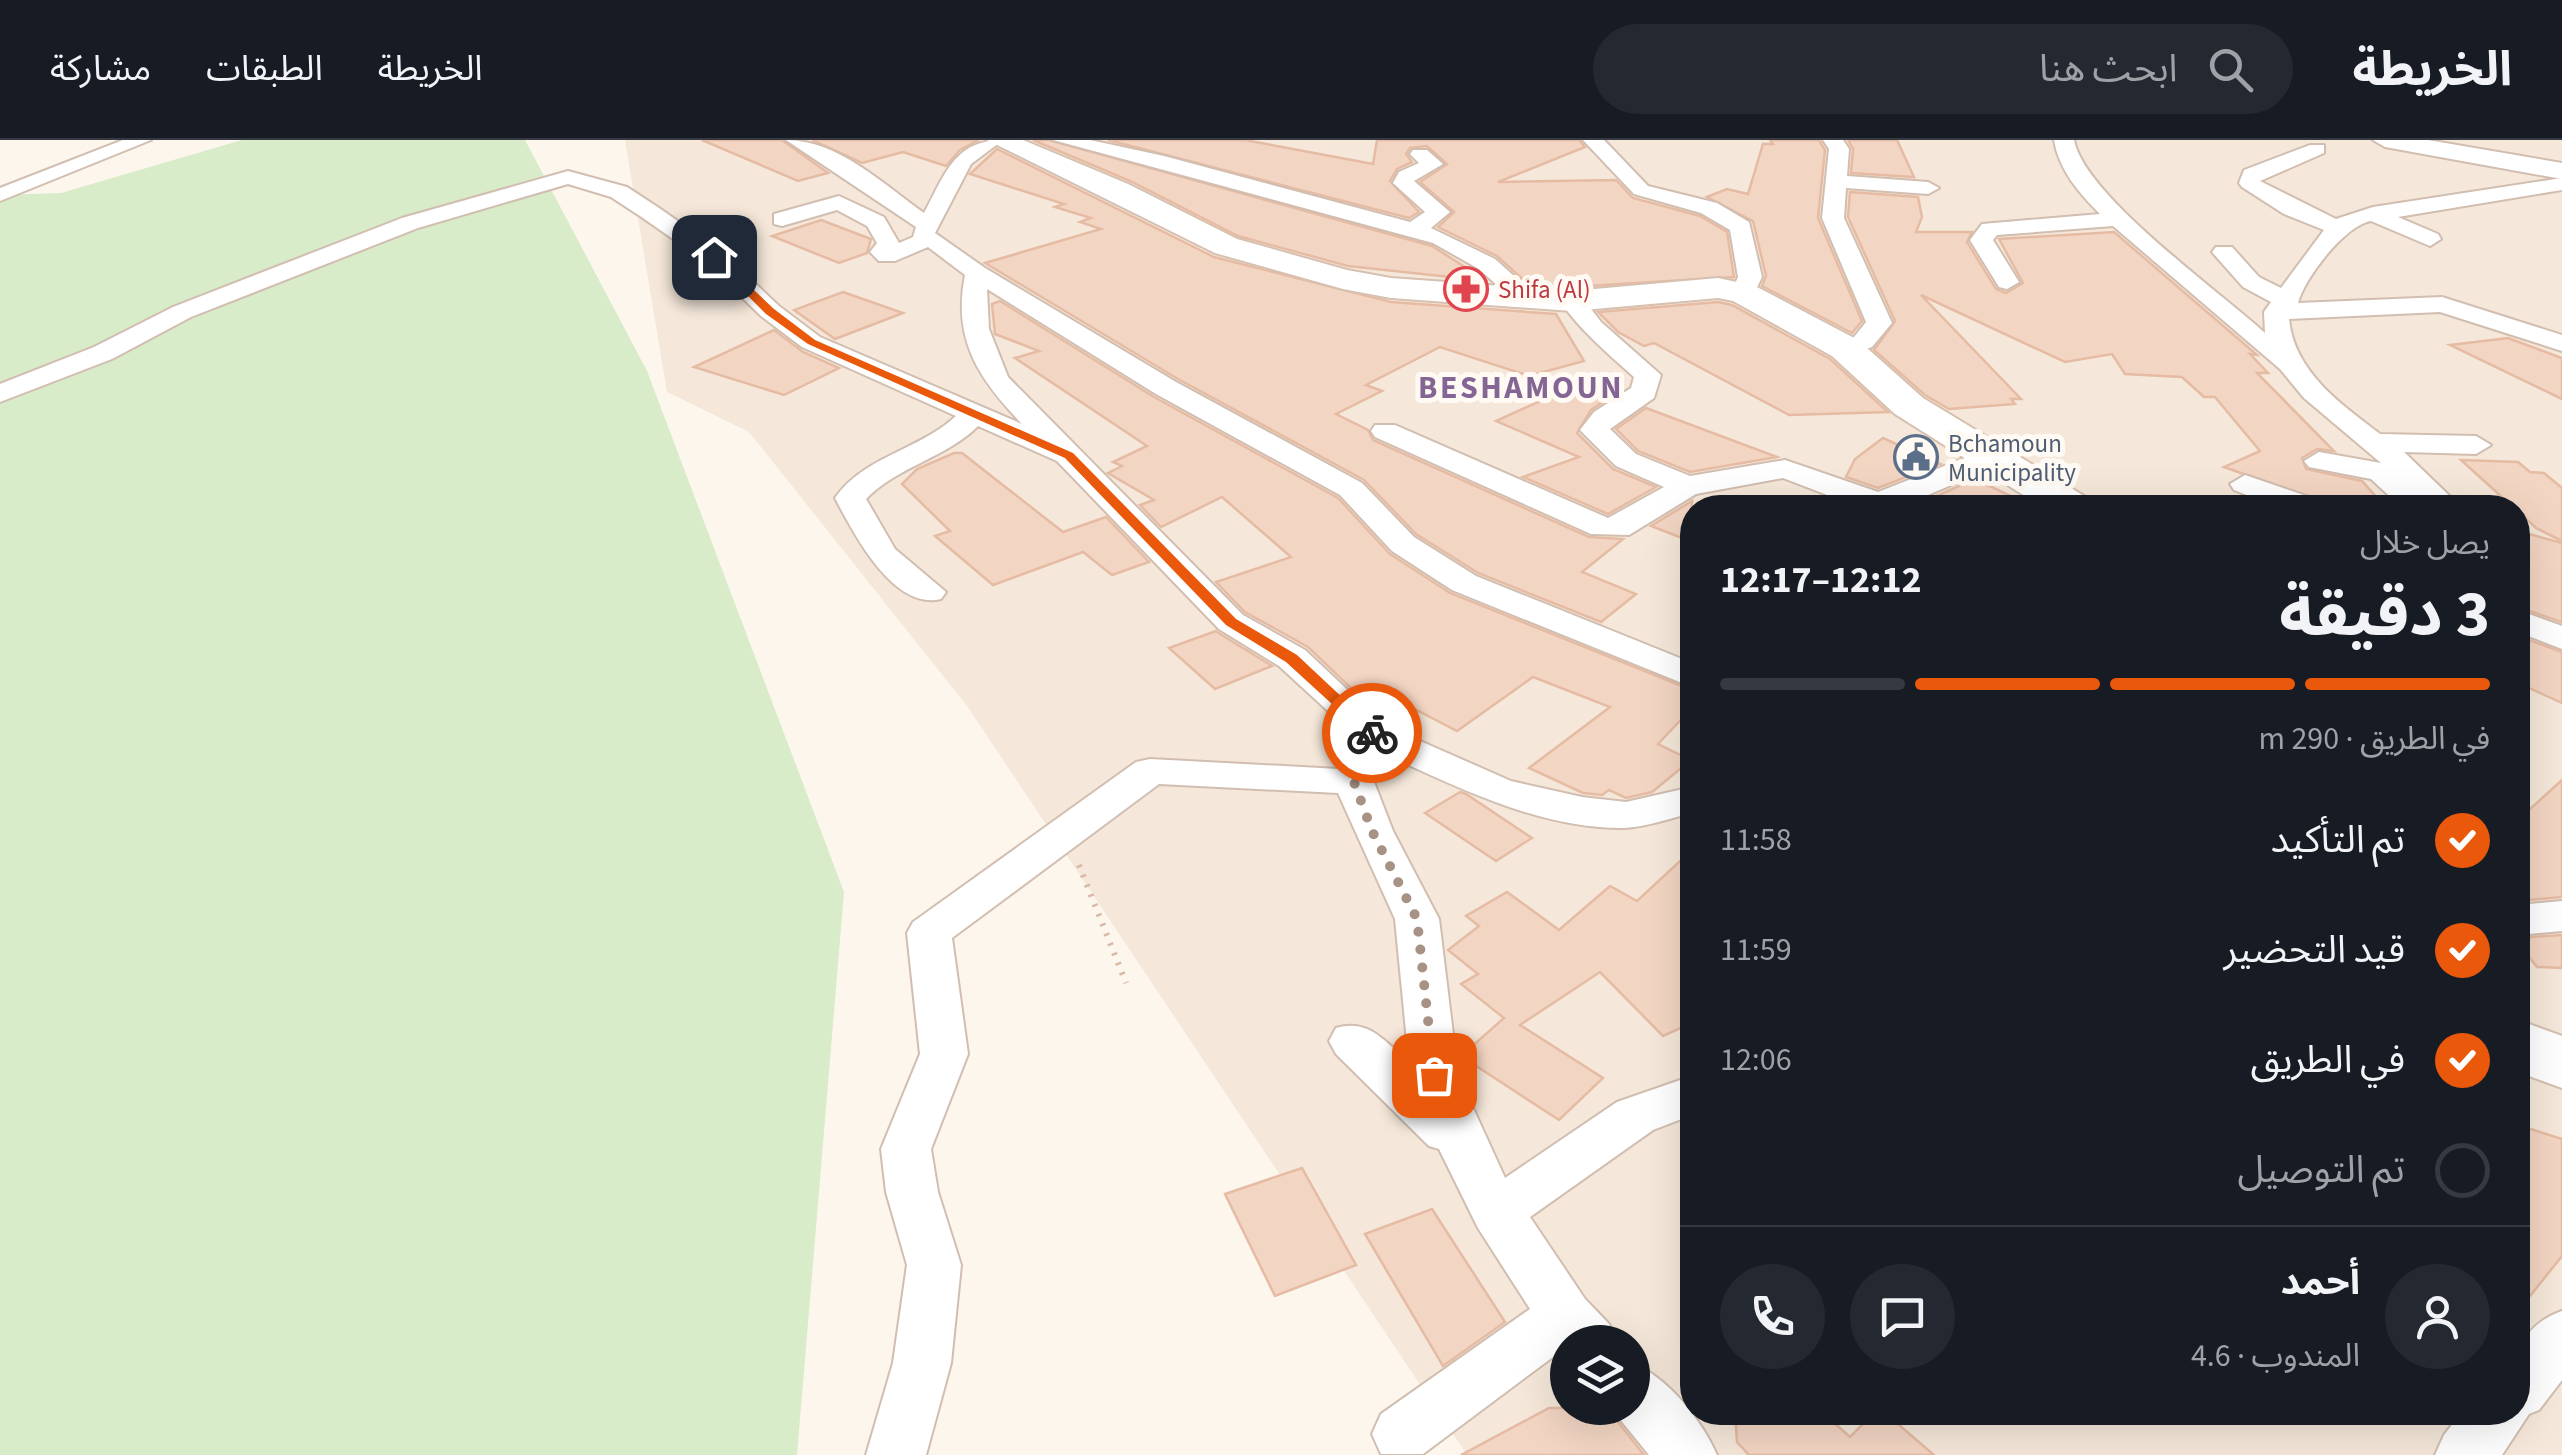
<!DOCTYPE html>
<html lang="ar">
<head>
<meta charset="utf-8">
<style>
	:root { --surface:#171b24; --page:#242831; --text:#f1f3f6; --muted:#9ea1a6; --line:#363941; --accent:#ea580c }
	body { margin:0; font-family:"Source Sans 3","Noto Sans Arabic",sans-serif; background:var(--page); color:var(--text); direction:rtl; height:100vh; display:flex; flex-direction:column; font-size:38px; white-space:nowrap }
	* { box-sizing:border-box; margin:0 }
	p { font-size:32px; color:var(--muted) }
	.icon { flex:none; width:55px; height:55px; fill:none; stroke:currentColor; stroke-width:2; stroke-linecap:round; stroke-linejoin:round }
	.map { position:relative; flex:1; overflow:hidden; direction:ltr }
	.panel { position:absolute; left:1680px; top:355px; width:850px; height:930px; display:flex; flex-direction:column; background:var(--surface); border-radius:40px; box-shadow:0 10px 40px #0002; direction:rtl }
	.panel>* { flex:none }
	.tools { position:absolute; left:1550px; top:1185px; display:grid; gap:20px }
	.tools a { display:grid; place-items:center; width:100px; height:100px; border-radius:50%; background:var(--surface); box-shadow:0 10px 40px #0002; font-size:50px }
	.pin { position:absolute; display:grid; place-items:center; width:85px; height:85px; color:#fff; margin:-42px; border-radius:20px; box-shadow:0 5px 15px #0006 }
	.courier { position:absolute; display:grid; place-items:center; width:100px; height:100px; margin:-50px; border:8px solid #ea580c; border-radius:50%; background:#fff; color:#222; box-shadow:0 2px 12px #0007 }
	.head em { font-style:normal; font-weight:700 }
	.head div { display:flex; flex-direction:column-reverse }
	.head { display:flex; align-items:center; justify-content:space-between; height:170px; padding:0 40px }
	h1 { font-size:65px; font-weight:700; line-height:75px }
	.bar { display:grid; grid-template-columns:repeat(4,1fr); gap:15px 10px; align-content:center; height:120px; padding:0 40px }
	.bar i { height:12px; border-radius:8px; background:var(--line) }
	.bar .active { background:var(--accent) }
	.bar p { grid-column:span 4 }
	.line { display:flex; align-items:center; gap:25px; padding:0 40px; border-top:2px solid var(--line) }
	.line div { flex:1 }
	.round { display:grid; place-items:center; flex:none; width:105px; height:105px; border-radius:52px; background:var(--page) }
	ol { padding:0 40px; list-style:none }
	li { display:flex; align-items:center; gap:30px; height:110px }
	li p { margin-inline-start:auto }
	li .icon { padding:10px; border-radius:50%; background:var(--accent); color:#fff; stroke-width:4 }
	li:last-child { color:var(--muted) }
	li i { width:55px; height:55px; border:5px solid var(--line); border-radius:50% }
	header { display:flex; align-items:center; gap:60px; box-sizing:border-box; height:140px; padding:0 50px; background:var(--surface); border-bottom:2px solid var(--line) }
	header strong { font-size:48px }
	nav { display:flex; gap:55px; margin-inline-start:auto; font-size:35px }
	.search { width:700px; height:90px; background:var(--page); display:flex; align-items:center; gap:25px; box-sizing:border-box; padding:0 35px; border-radius:55px; color:var(--muted); font-size:38px }
	.map>svg:first-child { display:block }
	.residential { fill:#f5e8da; fill-rule:evenodd }
	.green { fill:#d8ecc9 }
	.building { fill:#f3d5c3; stroke:#e6bba3; stroke-width:2.5 }
	.lines { fill:none; stroke-linecap:round; stroke-linejoin:round }
	.minor-casing { stroke:#d1beb0; stroke-width:4 }
	.tertiary-casing { stroke:#d1beb0; stroke-width:4 }
	.secondary-casing { stroke:#d6c0b0; stroke-width:4 }
	.path { stroke:#d9b8a5; stroke-width:6; stroke-dasharray:2.5 8; stroke-linecap:butt }
	.minor { fill:#fff; fill-rule:evenodd }
	.tertiary { fill:#fff; fill-rule:evenodd }
	.secondary { fill:#fff; fill-rule:evenodd }
	.route { fill:#ea580c }
	.done { stroke:#a89285; stroke-width:10; stroke-dasharray:0 18 }
	.labels { text-anchor:middle; stroke-width:10; stroke-linejoin:round; paint-order:stroke }
	.far-health-label { font-size:25px; fill:#be3a42; stroke:#fffaf3; text-anchor:start }
	.far-service-label { font-size:25px; fill:#4e5e75; stroke:#fffaf3; text-anchor:start }
	.far-district-label { font-size:32px; font-weight:bold; letter-spacing:2.5px; fill:#846695; stroke:#fffaf3 }
</style>
</head>
<body>
<header>
<strong>الخريطة</strong>
<div class="search"><svg class="icon" aria-label="search" viewBox="0 0 24 24"><circle cx="10" cy="10" r="6"/><path d="M15 15l6 6"/></svg>ابحث هنا</div>
<nav><a>الخريطة</a><a>الطبقات</a><a>مشاركة</a></nav>
</header>
<div class="map">
<svg width="2562" height="1315" viewBox="0 0 2562 1315">
	<rect width="100%" height="100%" fill="#fdf6ec"/>
	<path class="residential" d="M625,0h1937v1315h-1095l-500,-749 -218,-274 -82,-40zM1692,368h826v904h-826zM1568,1202h64v66h-64z"/>
	<path class="green" d="M242,0h283l122,231 197,521 -47,563h-797v-1260l61,-2z"/>
	<g class="building">
		<path d="M702,0h80l46,33 -30,8z"/>
		<path d="M812,0h167l-19,10 -14,16 -43,-14 -41,11z"/>
		<path d="M1033,0h16l383,106 55,35 -139,-15 -110,-30 -108,-55z"/>
		<path d="M1108,0h137l128,24 4,-24h202l6,7 -87,35 118,-2 17,18 67,18 27,16 7,45 -162,10 -44,-3 -31,-28 -59,-29 16,-15 -34,-30 27,-18 -20,-18 -17,2 -4,6 6,8 -15,7 -7,12 29,31 -10,6z"/>
		<path d="M1770,0h49l6,10 -7,68 44,103 -10,12 -90,-47 4,-10 -13,-55 -46,-24 20,-8 21,5 15,-50h10z"/>
		<path d="M1848,0h49l17,37 -63,-4 2,-24z"/>
		<path d="M997,9l217,108 177,45 165,12 28,47 -55,15 -89,-29 -74,38 16,6 -46,23 32,16 5,10 216,97 34,2 -41,33 54,22 -35,28 -123,-49 -62,-39 -52,-54 -186,-101 -193,-116 116,-34 -21,-7 11,-4 -36,-11 9,-3 -94,-30z"/>
		<path d="M1850,52l68,5 4,20 -6,15h56l-5,10 29,47 10,4 17,-10 -24,-44 115,-7 143,123 -7,-1 18,19h-11l77,78 -17,-2 -15,9 4,11 56,12 24,27h-46l-116,-41 36,-16 -45,-54h-11l-22,-20 -57,-3 -13,-20 -47,8 -144,-67 100,104h-10l4,5 -66,5 -24,-14 -51,-45 21,-29 -47,-104z"/>
		<path d="M821,80l50,19 -4,14 -28,10 -67,-27z"/>
		<path d="M843,152l60,21 -68,26 -41,-29z"/>
		<path d="M1000,161l154,96 184,101 52,56 60,39 242,97v18l-34,36 33,16 -39,32 -26,6 -17,-8 -7,5 -19,-2 -54,-25 81,-61 -77,-30 -76,54 -77,-40 -6,10 -20,-10 -46,-44 -63,-35 -29,-30 75,-25 -69,-60 -61,30 -21,-22 14,-5 -46,-27 14,-7 -9,-4 34,-16 -132,-88 24,-7 -44,-17 -3,-30z"/>
		<path d="M1718,162l14,3 98,54 58,53 -99,3 -135,-72 -10,3 -26,-14 -20,-20z"/>
		<path d="M774,190l29,22 36,16 -55,27 -90,-28z"/>
		<path d="M2508,198l54,20v41l-112,-54z"/>
		<path d="M1580,243l23,9 4,7 -16,11 -14,23 36,36 43,18 -48,27 -85,-37 56,-20 -83,-36z"/>
		<path d="M1646,268l131,49 -87,15 -52,-21 -22,-22z"/>
		<path d="M1883,298l57,26 -62,24 -32,-11 9,-18z"/>
		<path d="M954,313h8l101,79 43,-15 43,45 -37,13 -29,-23 -90,33 -58,-49 15,-5 -48,-47 15,-15z"/>
		<path d="M2461,320l57,2 12,10 14,1 18,15v53l-26,-13z"/>
		<path d="M1975,339l61,29h-127z"/>
		<path d="M1692,361v41l-41,-16z"/>
		<path d="M2518,391l44,12v79l-44,-15z"/>
		<path d="M1216,491l1,1 55,34 -57,23 -46,-41z"/>
		<path d="M2518,496l44,16v51l-44,-20z"/>
		<path d="M2562,640v117l-44,4v-81z"/>
		<path d="M1460,652l6,2 66,44 -36,23 -71,-48z"/>
		<path d="M1692,710v173l-29,13 -63,-64 -80,53 83,53 -44,42 -98,-64 43,-38 -43,-34 17,-10 -30,-24 31,-24 -13,-10 41,-24 52,38 51,-44 27,15z"/>
		<path d="M2562,795v33l-25,-1 -19,-24v-5z"/>
		<path d="M2518,985l44,14v117l-44,55z"/>
		<path d="M1302,1028l54,97 -81,31 -50,-102z"/>
		<path d="M1432,1069l73,113 -62,44 -78,-132z"/>
		<path d="M1549,1268h58l37,47h-183z"/>
		<path d="M1735,1272h87l28,25 25,-25h9l50,43h-185l-12,-13z"/>
	</g>
	<g class="lines">
		<g class="minor-casing">
			<g id="minor">
				<path d="M123,0h28l-151,61v-13z"/>
				<path d="M786,0c52,0 97,44 138,73 21,-38 30,-73 79,-73l-32,24 -36,69 50,35 191,114 186,101 52,54 62,39 216,87v24l-240,-97 -60,-39 -52,-56 -184,-101 -169,-105 2,40 19,48 235,238 62,35 81,76 125,55 71,16 44,5 66,-15v26c-21,5 -46,14 -68,15 -85,1 -169,-42 -244,-76l3,4 -9,26 19,49 46,88 19,156 47,103 112,-76 75,-26v39l-39,15 -123,87 55,82 24,25 8,18h-49v16l-7,-7 -138,103h-42l-9,-20 9,-20 149,-105 -52,-81 -39,-79 -10,-3 -93,-92 -7,-13 7,-13c33,-10 49,14 73,34l-14,-143 -57,-126 -179,-9 -207,154 16,116 -37,95 7,43 23,73 -10,98 -25,92h-60l27,-92 14,-98 -21,-73 -5,-43 39,-95 -13,-121 6,-11 223,-160 14,-3 189,10 11,-21 14,-4 -85,-78 -60,-37 -162,-168 -79,-35c-32,32 -80,40 -112,73l29,50 51,43 -5,7c-48,12 -88,-67 -106,-101 29,-42 85,-48 121,-82l-154,-69 -41,-31 -55,-54 -63,-44 -32,-21 -43,-13 -150,44 -227,89 -79,42 -112,43v-18l94,-37 79,-40 229,-89 166,-47 59,16 32,21 63,44 57,54 41,31 202,87c-43,-45 -70,-84 -57,-149l-37,-28 -33,14h-16l-9,-9 7,-9 -10,-17 -30,-16 -55,16 -8,-2v-10l65,-18 45,21 15,26 14,-6 3,-10z"/>
				<path d="M1053,0h37l74,16 246,66 15,-10 -32,-29 6,-11 20,-9 -9,-9 3,-4h14l16,14 -29,17 36,31 -19,16 64,31 43,39 -3,5h-18l-38,-34 -46,-26z"/>
				<path d="M1583,0h21l44,46 69,17 32,19 13,55 -10,21 -9,2 -12,-7 7,-16 -8,-47 -29,-17 -67,-19z"/>
				<path d="M1823,0h20l6,9 -2,27 81,6 11,6 -11,6 -82,-6 -2,30 48,105 -20,24 -27,9 -13,-8 22,-11 12,-15 -44,-104 7,-69z"/>
				<path d="M2054,0h20c10,55 145,151 191,193l-1,-21 7,-10 -28,-15 -31,-35 4,-5h16l27,30 22,11 43,-58 -40,-16 -42,-27 -3,-4 5,-13 66,-25h14v8l-64,28 76,38 37,-12 189,-29v12l-164,27 40,17 3,5 -11,7 -59,-25c-27,5 -67,58 -73,82l144,-6 120,38v16l-122,-39 -151,7c5,53 52,85 91,115l96,2 15,9 -15,9 -72,-2 58,56h-32l-9,-9 -13,6 -11,-2 -26,-24 -62,-12 -5,-6 15,-9 62,11 -77,-65 -24,-29 -167,-143 -116,9 -4,5 26,42 -12,7 -8,-2 -29,-47 12,-16 118,-10c-21,-21 -41,-44 -46,-74z"/>
				<path d="M1572,154l9,2 20,26 60,53 -7,23 -44,31 26,25 54,22 95,-16 93,32 102,-40h20l5,6 -5,6 -102,44h-37l-78,-30 -87,16 -67,41 -38,-1 -216,-97 -4,-6 4,-6h20l213,93 56,-31 -48,-21 -36,-36 14,-18 37,-24 3,-11c-27,-24 -53,-46 -74,-76z"/>
				<path d="M2245,335l76,26 4,7h-45l-46,-18 -4,-6z"/>
				<path d="M2518,470l44,16v23l-44,-17z"/>
				<path d="M2562,761v30l-44,4v-30z"/>
				<path d="M2562,1171v69l-23,30 -10,4 -27,41h-67l9,-20 18,-23h56c0,-47 -8,-82 44,-101z"/>
				<path d="M1632,1223c36,14 70,58 85,92h-68l-38,-47h21z"/>
			</g>
		</g>
		<g class="tertiary-casing">
			<path id="tertiary" d="M2373,0h55l134,23v16l-177,-32z"/>
		</g>
		<g class="secondary-casing">
			<g id="secondary">
				<path d="M987,0h36l105,44 109,55 110,31 44,8 181,13 146,-13 37,8 103,54 65,58 166,101 6,9h-51l-149,-94 -63,-58 -99,-55 -15,-3 -146,13 -181,-13 -48,-9 -128,-36z"/>
				<path d="M2518,880l44,16v52l-44,-16z"/>
			</g>
		</g>
		<path class="path" d="M1079,725l47,118"/>
		<use href="#minor" class="minor"/>
		<use href="#tertiary" class="tertiary"/>
		<use href="#secondary" class="secondary"/>
	</g>
	<path class="route" d="M717,115l57,54 41,31 258,113 163,166 61,36 80,75v6h-10l-81,-74 -60,-37 -161,-167 -257,-114 -42,-30 -57,-57z"/>
	<g class="lines">
		<path class="done" d="M1372,593l-18,49 18,49 45,88 17,156"/>
	</g>
	<defs>
		<g id="pharmacy-ring" transform="scale(2.25)"><circle r="9.5" fill="#fffaf3" stroke="#e0444e" stroke-width="1.5"/><path d="M-2-6h4v4h4v4h-4v4h-4v-4h-4v-4h4Z" fill="#e0444e"/></g>
		<g id="civic-ring" transform="scale(2.25)"><circle r="9.5" fill="#fffaf3" stroke="#5c6f8a" stroke-width="1.5"/><path d="M-.6-6.5H3V-4.5H.6V-3L4-1V1h2V6H-6V1h2V-1L-.6-3ZM-1.2 2.5V6h2.4V2.5Z" fill="#5c6f8a"/></g>
	</defs>
	<g fill-rule="evenodd">
		<use href="#pharmacy-ring" x="1466" y="149"/>
		<use href="#civic-ring" x="1916" y="317"/>
	</g>
	<g class="labels">
		<g class="far-health-label">
			<text x="1498" y="158">Shifa (Al)</text>
		</g>
		<g class="far-service-label">
			<text x="1948" y="312">Bchamoun<tspan x="1948" dy="29">Municipality</tspan></text>
		</g>
		<g class="far-district-label">
			<text x="1521" y="258">BESHAMOUN</text>
		</g>
	</g>
</svg>
<div class="tools">
<a><svg class="icon" aria-label="layers" viewBox="0 0 24 24"><path d="M12 4l9 5-9 5-9-5zM3 14l9 5 9-5"/></svg></a>
</div>
<div class="pin" style="left:1434px;top:935px;background:#ea580c"><svg class="icon" aria-label="bag" viewBox="0 0 24 24"><path d="M5 8h14l-1 12H6zM9 8a3 3 0 0 1 6 0"/></svg></div>
<div class="pin" style="left:714px;top:117px;background:#1f2937"><svg class="icon" aria-label="home" viewBox="0 0 24 24"><path d="M3 11l9-7 9 7M6 9v11h12V9"/></svg></div>
<div class="courier" style="left:1372px;top:593px"><svg class="icon" aria-label="bike" viewBox="0 0 24 24"><circle cx="6" cy="16" r="4"/><circle cx="18" cy="16" r="4"/><path d="M6 16l4-8h5l3 8M10 8l3 8H6M13 5h3"/></svg></div>
<section class="panel">
<div class="head"><div><h1>3 دقيقة</h1><p>يصل خلال</p></div><em>12:12–12:17</em></div>
<div class="bar"><i class="active"></i><i class="active"></i><i class="active"></i><i></i><p>في الطريق · 290 m</p></div>
<ol>
<li><svg class="icon" aria-label="check" viewBox="0 0 24 24"><path d="M5 12l5 5 9-10"/></svg>تم التأكيد<p>11:58</p></li>
<li><svg class="icon" aria-label="check" viewBox="0 0 24 24"><path d="M5 12l5 5 9-10"/></svg>قيد التحضير<p>11:59</p></li>
<li><svg class="icon" aria-label="check" viewBox="0 0 24 24"><path d="M5 12l5 5 9-10"/></svg>في الطريق<p>12:06</p></li>
<li><i></i>تم التوصيل</li>
</ol>
<div class="line" style="height:180px"><a class="round"><svg class="icon" aria-label="person" viewBox="0 0 24 24"><circle cx="12" cy="8" r="4"/><path d="M4 21q1-7 8-7t8 7"/></svg></a><div><b>أحمد</b><p>المندوب · 4.6</p></div><a class="round"><svg class="icon" aria-label="chat" viewBox="0 0 24 24"><path d="M4 5h16v11H9l-5 4z"/></svg></a><a class="round"><svg class="icon" aria-label="phone" viewBox="0 0 24 24"><path d="M5 4h4l2 5-3 2q2 4 5 5l2-3 5 2v4C11 20 4 13 5 4z"/></svg></a></div>
</section>
</div>
</body>
</html>
